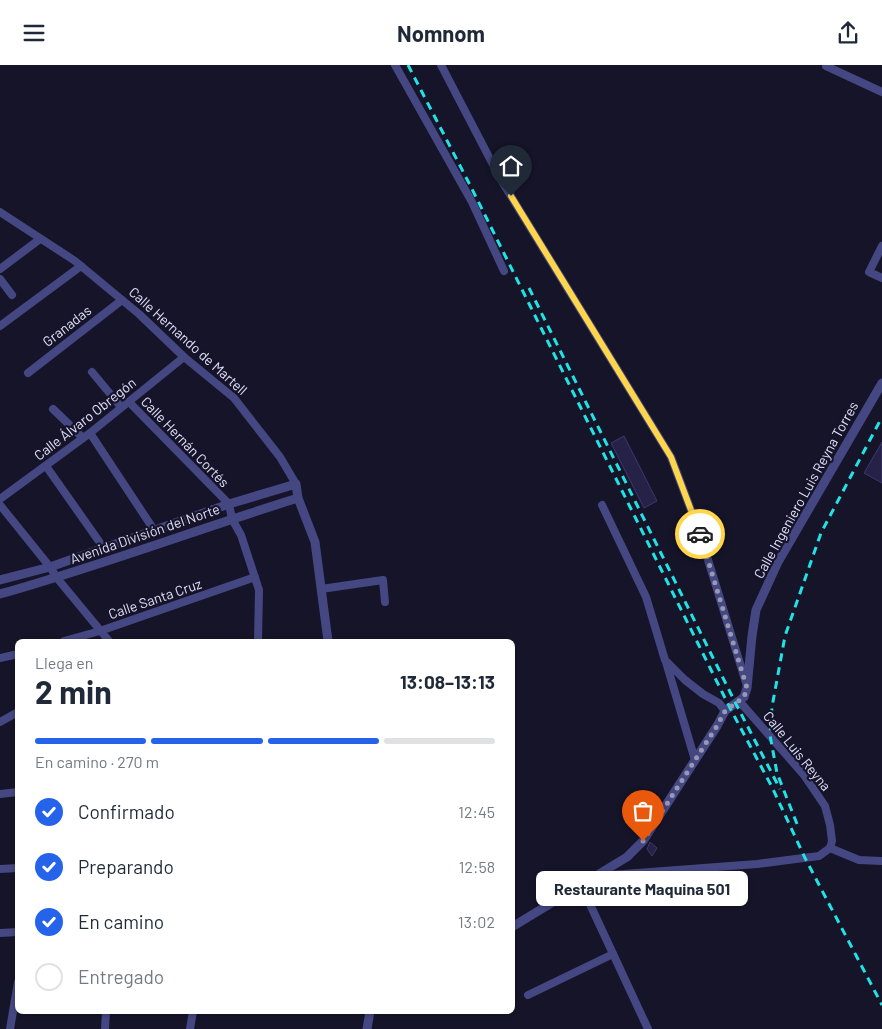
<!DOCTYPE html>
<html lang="es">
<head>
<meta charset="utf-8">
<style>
	:root { --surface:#fff; --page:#f6f6f7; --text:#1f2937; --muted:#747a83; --line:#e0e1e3; --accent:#2563eb }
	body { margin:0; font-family:Barlow,sans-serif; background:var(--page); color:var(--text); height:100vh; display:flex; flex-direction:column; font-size:19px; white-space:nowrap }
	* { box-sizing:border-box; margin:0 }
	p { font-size:16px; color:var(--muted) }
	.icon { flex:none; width:28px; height:28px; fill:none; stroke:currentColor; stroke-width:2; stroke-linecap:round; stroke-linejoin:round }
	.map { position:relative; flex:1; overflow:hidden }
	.sheet { position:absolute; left:15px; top:574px; width:500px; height:375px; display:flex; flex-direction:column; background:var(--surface); border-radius:8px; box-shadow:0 1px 4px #0004 }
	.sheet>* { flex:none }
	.pin { position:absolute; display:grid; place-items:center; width:42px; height:42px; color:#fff; margin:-51px -21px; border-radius:50% 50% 50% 0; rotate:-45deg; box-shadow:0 0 5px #0007 }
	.pin .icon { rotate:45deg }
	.courier { position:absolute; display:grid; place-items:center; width:50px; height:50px; margin:-25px; border:4px solid #ffd54a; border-radius:50%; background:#fff; color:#222; box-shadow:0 1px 6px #0007 }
	.bubble { position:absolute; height:35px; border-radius:8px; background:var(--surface); box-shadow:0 1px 4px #0004; font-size:16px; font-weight:700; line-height:35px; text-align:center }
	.headline em { font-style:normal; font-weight:700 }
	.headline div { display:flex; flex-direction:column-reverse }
	.headline { display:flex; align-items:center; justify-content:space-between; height:85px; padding:0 20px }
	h1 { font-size:32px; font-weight:700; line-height:38px }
	.bar { display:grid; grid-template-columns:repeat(4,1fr); gap:8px 5px; align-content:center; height:60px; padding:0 20px }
	.bar i { height:6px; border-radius:4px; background:var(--line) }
	.bar .current { background:var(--accent) }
	.bar p { grid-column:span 4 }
	ol { padding:0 20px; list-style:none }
	li { display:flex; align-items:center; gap:15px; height:55px }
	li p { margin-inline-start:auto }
	li .icon { padding:5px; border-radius:50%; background:var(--accent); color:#fff; stroke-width:4 }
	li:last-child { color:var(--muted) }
	li i { width:28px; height:28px; border:2px solid var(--line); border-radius:50% }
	header { display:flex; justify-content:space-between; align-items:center; height:65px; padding:0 20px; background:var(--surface); font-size:22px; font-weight:700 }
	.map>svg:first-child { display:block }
	.building { fill:#262247; stroke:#3d3771 }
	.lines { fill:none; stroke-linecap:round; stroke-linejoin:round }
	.minor { stroke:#444782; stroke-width:8 }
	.tertiary { stroke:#444782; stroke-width:9 }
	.rail { stroke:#21e2e5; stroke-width:3; stroke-dasharray:8 6; stroke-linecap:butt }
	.done { stroke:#9998b2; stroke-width:5; stroke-dasharray:0 9 }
	.route { stroke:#ffd54a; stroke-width:6 }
	.labels { text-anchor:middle; stroke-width:4.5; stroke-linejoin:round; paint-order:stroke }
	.street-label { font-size:14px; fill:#e0dffb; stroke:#161429 }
</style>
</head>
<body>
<header><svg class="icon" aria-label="menu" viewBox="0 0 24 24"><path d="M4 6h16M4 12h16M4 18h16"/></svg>Nomnom<svg class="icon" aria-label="share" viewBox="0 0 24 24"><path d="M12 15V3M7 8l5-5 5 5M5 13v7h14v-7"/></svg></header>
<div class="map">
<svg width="882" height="964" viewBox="0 0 882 964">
	<rect width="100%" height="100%" fill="#161429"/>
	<g class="building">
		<path d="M624,371l33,65 -13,7 -33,-65z"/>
		<path d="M882,377v41l-18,-10z"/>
		<path d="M650,777l7,6 -5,8 -5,-7z"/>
	</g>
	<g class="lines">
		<g class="minor">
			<path d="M395,0l77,137 32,69"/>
			<path d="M441,0l60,115 170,277 29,77 47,152"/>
			<path d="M826,1l56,26"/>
			<path d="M0,147l75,49 64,53 45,43 50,41 46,59 16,27"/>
			<path d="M882,181l-13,26 13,6"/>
			<path d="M0,204l40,-30"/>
			<path d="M0,214l12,16"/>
			<path d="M0,261l81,-60"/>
			<path d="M92,307l29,35"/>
			<path d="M28,308l94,-73"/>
			<path d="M129,337l100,102 3,15 9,16 18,55 -1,51"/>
			<path d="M53,344l30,29"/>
			<path d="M90,368l64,97"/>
			<path d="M46,401l57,81"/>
			<path d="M0,434l90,-66 94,-76"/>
			<path d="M0,440l50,62 7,11 52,63"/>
			<path d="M602,440l44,92 19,63 20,20 18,14 16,9 6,8"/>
			<path d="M321,524l62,-9 2,22"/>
			<path d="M64,576l36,-10 155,-54"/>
			<path d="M0,593l18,-4"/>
			<path d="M666,597l29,98"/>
			<path d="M740,637l64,73 21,31 5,19 2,16 -2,7"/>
			<path d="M0,657l18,-10"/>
			<path d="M0,729l18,-2"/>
			<path d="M830,783l29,12 23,1"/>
			<path d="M0,804l18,-1"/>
			<path d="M597,811l160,-12 62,-8 11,-8"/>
			<path d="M581,820l67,144"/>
			<path d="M0,868l18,-1"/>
			<path d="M528,930l85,-41"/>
			<path d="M10,964l8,-47"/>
			<path d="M105,964l1,-18"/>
			<path d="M190,964l3,-18"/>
		</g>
		<g class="tertiary">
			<path d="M0,515l50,-13 179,-63 67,-20 2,14 17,44 13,99"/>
			<path d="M0,529c100,-28 198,-65 298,-96"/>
			<path d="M512,862l115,-70 16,-16 74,-115 8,-15 19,-14 3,-9 5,-52 4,-26 22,-48 104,-179"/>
			<path d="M367,964l3,-18"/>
		</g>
		<g class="rail">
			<path d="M408,0l63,122 259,521 42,79 33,71 77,147"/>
			<path d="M529,223l207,416 44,85"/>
			<path d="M797,759l-20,-51 -7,-38 2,-28 13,-71 36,-103 61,-116"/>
		</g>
	</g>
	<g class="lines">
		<path class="done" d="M643,776l74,-115 8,-15 19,-14 3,-9 -47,-154"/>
		<path class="route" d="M511,131l160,261 29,77"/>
	</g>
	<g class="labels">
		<g class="street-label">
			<text transform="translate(67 261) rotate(-38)" y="5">Granadas</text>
			<text transform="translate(188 276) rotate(42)" y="5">Calle Hernando de Martell</text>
			<text transform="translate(85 354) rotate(-38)" y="5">Calle Álvaro Obregón</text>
			<text transform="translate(185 377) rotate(46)" y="5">Calle Hernán Cortés</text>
			<text transform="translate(806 425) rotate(-61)" y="5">Calle Ingeniero Luis Reyna Torres</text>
			<text transform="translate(145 469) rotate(-19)" y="5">Avenida División del Norte</text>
			<text transform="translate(155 534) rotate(-19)" y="5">Calle Santa Cruz</text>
			<text transform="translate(797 686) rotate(51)" y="5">Calle Luis Reyna</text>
		</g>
	</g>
</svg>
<div class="pin" style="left:643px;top:776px;background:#ea580c"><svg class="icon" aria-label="bag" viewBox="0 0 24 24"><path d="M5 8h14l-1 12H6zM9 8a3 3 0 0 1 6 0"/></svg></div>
<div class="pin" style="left:511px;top:131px;background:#1f2937"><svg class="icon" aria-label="home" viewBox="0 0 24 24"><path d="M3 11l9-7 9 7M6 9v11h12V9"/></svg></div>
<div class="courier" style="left:700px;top:469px"><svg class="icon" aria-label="car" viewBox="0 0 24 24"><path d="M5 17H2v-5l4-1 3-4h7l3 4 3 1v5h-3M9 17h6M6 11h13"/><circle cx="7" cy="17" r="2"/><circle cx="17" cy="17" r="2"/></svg></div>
<div class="bubble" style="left:536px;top:806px;width:212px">Restaurante Maquina 501</div>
<section class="sheet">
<div class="headline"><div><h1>2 min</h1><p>Llega en</p></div><em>13:08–13:13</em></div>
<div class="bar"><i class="current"></i><i class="current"></i><i class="current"></i><i></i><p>En camino · 270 m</p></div>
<ol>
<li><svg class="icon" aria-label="check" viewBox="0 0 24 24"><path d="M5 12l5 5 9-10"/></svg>Confirmado<p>12:45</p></li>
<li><svg class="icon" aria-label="check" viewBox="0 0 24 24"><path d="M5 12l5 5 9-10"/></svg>Preparando<p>12:58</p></li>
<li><svg class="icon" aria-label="check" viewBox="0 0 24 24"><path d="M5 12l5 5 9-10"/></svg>En camino<p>13:02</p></li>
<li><i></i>Entregado</li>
</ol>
</section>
</div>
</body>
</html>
